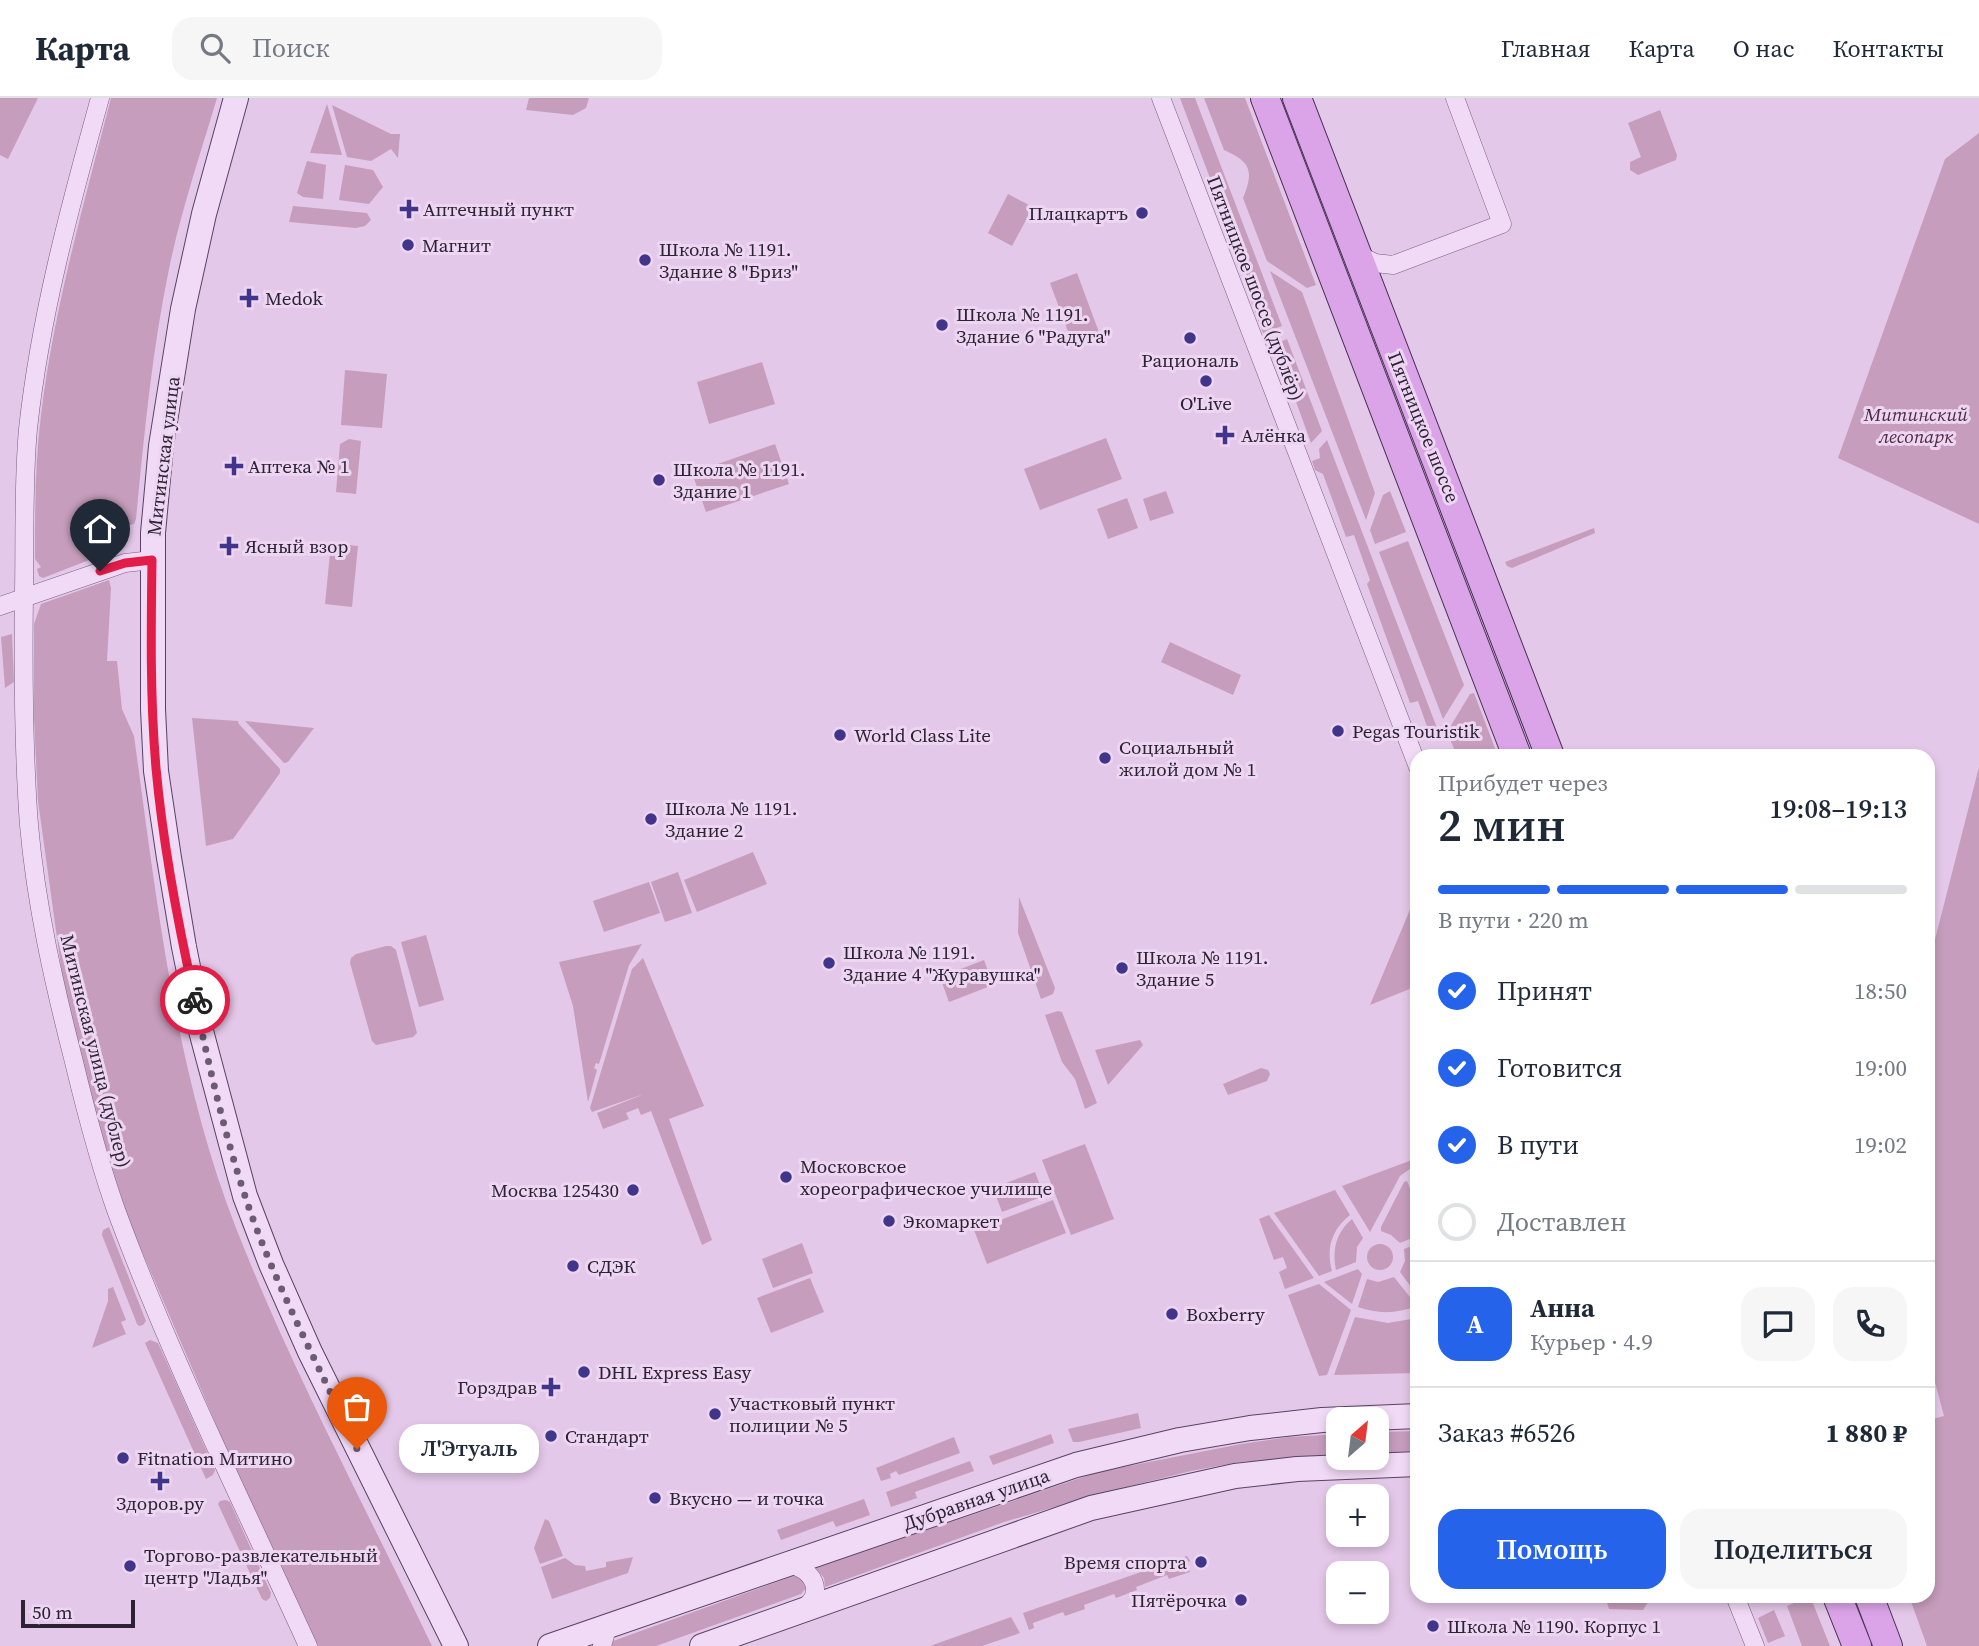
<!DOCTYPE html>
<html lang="ru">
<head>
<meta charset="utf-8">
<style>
	:root { --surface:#fff; --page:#f6f6f7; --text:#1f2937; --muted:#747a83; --line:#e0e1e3; --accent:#2563eb }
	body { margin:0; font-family:"Source Serif 4",serif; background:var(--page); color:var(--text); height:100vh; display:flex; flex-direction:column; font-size:26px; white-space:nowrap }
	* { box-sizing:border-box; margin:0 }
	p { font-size:23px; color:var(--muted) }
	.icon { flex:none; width:38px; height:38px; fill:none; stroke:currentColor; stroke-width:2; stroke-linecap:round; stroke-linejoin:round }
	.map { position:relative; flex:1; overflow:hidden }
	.drawer { position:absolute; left:1410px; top:651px; width:525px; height:854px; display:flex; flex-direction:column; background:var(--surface); border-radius:21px; box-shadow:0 4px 10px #0003 }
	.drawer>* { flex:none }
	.needle { width:46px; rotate:28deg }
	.fabs { position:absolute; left:1326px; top:1309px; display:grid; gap:14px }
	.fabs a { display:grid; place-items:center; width:63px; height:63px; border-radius:14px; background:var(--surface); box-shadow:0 4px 10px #0003; font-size:35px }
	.scale { position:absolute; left:21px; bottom:18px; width:114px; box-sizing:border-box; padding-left:7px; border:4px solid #2d2135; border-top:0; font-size:19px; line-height:24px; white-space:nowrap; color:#2d2135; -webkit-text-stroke:5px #edd6f2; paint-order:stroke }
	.pin { position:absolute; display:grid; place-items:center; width:60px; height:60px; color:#fff; margin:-72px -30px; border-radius:50% 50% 50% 0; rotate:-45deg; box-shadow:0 0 7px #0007 }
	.pin .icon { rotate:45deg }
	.courier { position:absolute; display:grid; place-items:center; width:70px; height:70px; margin:-35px; border:5px solid #e11d48; border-radius:50%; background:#fff; color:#222; box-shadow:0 2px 9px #0007 }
	.bubble { position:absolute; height:49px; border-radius:21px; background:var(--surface); box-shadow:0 4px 10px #0003; font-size:23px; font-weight:600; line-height:49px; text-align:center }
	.headline em { font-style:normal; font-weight:600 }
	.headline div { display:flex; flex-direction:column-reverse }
	.headline { display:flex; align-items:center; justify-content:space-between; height:119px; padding:0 28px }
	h1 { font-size:46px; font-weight:600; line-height:52px }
	.bar { display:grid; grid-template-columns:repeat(4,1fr); gap:10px 7px; align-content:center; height:84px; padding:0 28px }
	.bar i { height:9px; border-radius:5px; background:var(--line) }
	.bar .active { background:var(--accent) }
	.bar p { grid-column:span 4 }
	.line { display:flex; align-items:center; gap:18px; padding:0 28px; border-top:2px solid var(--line) }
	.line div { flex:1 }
	.round { display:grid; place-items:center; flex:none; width:74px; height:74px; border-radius:21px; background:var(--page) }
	ol { padding:0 28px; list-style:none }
	li { display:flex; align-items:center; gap:21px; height:77px }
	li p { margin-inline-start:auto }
	li .icon { padding:7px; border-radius:50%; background:var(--accent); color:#fff; stroke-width:4 }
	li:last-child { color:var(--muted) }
	li i { width:38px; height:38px; border:4px solid var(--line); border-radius:50% }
	.button { display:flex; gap:14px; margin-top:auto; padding:14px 28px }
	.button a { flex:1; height:80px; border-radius:21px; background:var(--accent); color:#fff; font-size:28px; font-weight:600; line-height:80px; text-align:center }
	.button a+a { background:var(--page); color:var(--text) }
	header { display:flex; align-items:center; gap:42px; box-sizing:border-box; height:98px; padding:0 35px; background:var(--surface); border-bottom:2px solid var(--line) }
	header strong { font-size:33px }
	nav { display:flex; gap:38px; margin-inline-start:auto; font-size:24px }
	.search { width:490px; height:63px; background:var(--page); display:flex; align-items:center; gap:18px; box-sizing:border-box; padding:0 24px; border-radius:21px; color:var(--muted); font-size:26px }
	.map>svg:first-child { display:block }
	.green { fill:#c69dbc }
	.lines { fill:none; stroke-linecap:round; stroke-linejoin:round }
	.minor-casing { stroke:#775f83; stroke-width:19 }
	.secondary-casing { stroke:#584265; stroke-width:26 }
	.primary-casing { stroke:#453252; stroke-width:30 }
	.minor { stroke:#f1daf5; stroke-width:18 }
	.secondary { stroke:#f1daf5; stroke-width:24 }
	.primary { stroke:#dca4e8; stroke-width:28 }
	.done { stroke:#6d5b74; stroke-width:7; stroke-dasharray:0 12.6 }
	.route { stroke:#e11d48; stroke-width:9 }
	.poi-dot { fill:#40358b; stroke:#edd6f2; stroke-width:2.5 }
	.labels { text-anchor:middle; stroke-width:6; stroke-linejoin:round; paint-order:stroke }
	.poi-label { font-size:19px; fill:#2d2135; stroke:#edd6f2; text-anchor:start }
	.street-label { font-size:19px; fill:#2d2135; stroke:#edd6f2 }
	.park-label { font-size:19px; font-style:italic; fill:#4f2a41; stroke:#edd6f2 }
</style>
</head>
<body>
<header>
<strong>Карта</strong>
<div class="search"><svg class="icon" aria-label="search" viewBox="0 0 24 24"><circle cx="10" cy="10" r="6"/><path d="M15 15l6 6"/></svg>Поиск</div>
<nav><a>Главная</a><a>Карта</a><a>О нас</a><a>Контакты</a></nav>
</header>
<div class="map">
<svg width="1979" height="1548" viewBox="0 0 1979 1548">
	<rect width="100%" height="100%" fill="#e4c8e9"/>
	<g class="green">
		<path d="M0,0h38l-30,61 -8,-4z"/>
		<path d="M111,0h106c-17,57 -36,113 -48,171 -17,82 -25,167 -33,250l-2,5 -22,5v22l-69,27 -4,-2 -2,-7 4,-2 -6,-8c0,-48 0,-96 6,-144 13,-107 43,-212 70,-317z"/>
		<path d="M529,0h60l-3,10 -13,7 -47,-5z"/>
		<path d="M1180,0h15l87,228 -19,7 -17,-46 4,-2z"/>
		<path d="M1204,0h41l71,187 -9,3 -40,-27 -24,-63c11,-27 8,-36 -19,-48z"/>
		<path d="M327,6l15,51 -32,-2z"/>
		<path d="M332,7l59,29h9l-2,24 -7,-9 -20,12 -24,-4z"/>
		<path d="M1660,12l17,45 -1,5 -38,15 -8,-5v-8l11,-5 -13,-34z"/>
		<path d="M1979,35v391l-141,-66 107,-299z"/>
		<path d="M307,63l19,4 -3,34 -20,-2 -6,-4z"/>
		<path d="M345,67l28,5 10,17 -14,17 -30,-4z"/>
		<path d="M1008,96l25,13 -21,39 -24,-13z"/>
		<path d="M293,108l74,7 4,7 -6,6 -9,2 -67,-6z"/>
		<path d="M1270,173l32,21 73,201 -9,27z"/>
		<path d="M1077,175l23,62 -27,10 -23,-62z"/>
		<path d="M1287,241l35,92 -11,12 -36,-99z"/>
		<path d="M762,264l13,42 -66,20 -12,-42z"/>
		<path d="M345,272l42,4 -5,54 -41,-3z"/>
		<path d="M1106,340l16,41 -82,31 -16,-41z"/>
		<path d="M349,341l12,2 -5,53 -20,-2 4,-48z"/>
		<path d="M1327,342l110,288 -6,10 -13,-37 -8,2 -43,-119 3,-4 -16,-45 -8,2 -23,-63 -8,-4 -3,-9 8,-3 -1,-9z"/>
		<path d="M775,346l14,40 -83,28 -14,-39z"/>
		<path d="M1166,393l8,22 -24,8 -7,-22z"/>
		<path d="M1390,393l16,41 -31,12 -5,-14 13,-35z"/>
		<path d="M1127,400l11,30 -30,11 -11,-30z"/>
		<path d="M1594,430l1,5 -83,35 -5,-2 -2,-4z"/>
		<path d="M1408,443l56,144 -21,34 -64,-167z"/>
		<path d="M331,445l27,3 -6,61 -27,-3z"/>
		<path d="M109,482l2,8 -4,73h10l5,48 12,27c23,165 41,336 102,492 56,143 130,280 196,418h-114l-82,-175 -113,-264 -26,-85 -35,-148 -24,-173 -4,-83v-94l7,-20z"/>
		<path d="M12,536l2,48 -9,6 -4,-51z"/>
		<path d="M1170,544l71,33 -8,20 -72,-33z"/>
		<path d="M1474,595l24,63h-41l-10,-24 23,-38z"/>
		<path d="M192,620l46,3 1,3 41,45v4l-47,66 -27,7z"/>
		<path d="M245,623l69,7 -26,34 -4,1z"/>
		<path d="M1979,669v879h-52l-18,-50h19l1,-176 15,-4 -16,-60 1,-393z"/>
		<path d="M753,754l14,32 -70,28 -13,-32z"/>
		<path d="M678,774l14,41 -27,9 -14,-40z"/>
		<path d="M649,784l11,31 -56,19 -11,-31z"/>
		<path d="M1417,795v93l-47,19z"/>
		<path d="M1019,799l36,91 -2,6 -12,5 -23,-66z"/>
		<path d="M426,837l18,65 -25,7 -18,-65z"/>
		<path d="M642,846l-13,21 -30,99 -3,-1 -2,5 3,2 -9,32 -15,-96 -14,-44z"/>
		<path d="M386,848h5l5,4 21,83 -4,4 -37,8 -4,-4 -22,-78 1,-5 5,-4z"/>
		<path d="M643,860l61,148 -35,13 43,121 -10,5 -51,-134 -10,4 -3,-7 -12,5 3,6 -26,10 -6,-16 47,-19 -52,18 -2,-4 42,-139z"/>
		<path d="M984,862l9,25 -44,17 -9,-25z"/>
		<path d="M1058,913l4,1 35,91 -12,6 -10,-30 -13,-17 -17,-47z"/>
		<path d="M1140,942l3,5 -35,40 -13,-35z"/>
		<path d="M1261,970l7,2 2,4 -3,7 -39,14 -5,-11z"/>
		<path d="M1085,1046l29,75 -43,16 -29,-75z"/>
		<path d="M1412,1062l2,6 -14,10 -30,56 -28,-46z"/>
		<path d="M1035,1074l9,24 -42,16 -9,-24z"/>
		<path d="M1407,1083l8,20h2v35l-17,7 -9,-8 -10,-4v-4l23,-45z"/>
		<path d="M1335,1092l15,25c-19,15 -24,34 -18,56l-13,5 -45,-63z"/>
		<path d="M1053,1102l13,33 -79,31 -13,-34z"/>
		<path d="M1269,1117l45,63 -29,11 -6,-17 8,-4 -4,-11 -9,3 -15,-41z"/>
		<path d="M1352,1121l11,19 -6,9 -1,15 -20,8c-4,-21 0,-37 16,-51z"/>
		<path d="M109,1129l37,94 -3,4 -4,1 -2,-2 -35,-89 1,-5z"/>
		<path d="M802,1145l11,30 -40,15 -11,-29z"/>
		<circle cx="1380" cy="1159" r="13"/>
		<path d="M1417,1146v51l-17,-23 5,-11 -1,-12z"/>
		<path d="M1358,1171l4,5 -10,30 -28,-22z"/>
		<path d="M1394,1179l23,29c-21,8 -39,8 -59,1l9,-28 11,3z"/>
		<path d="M810,1180l14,34 -53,21 -14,-35z"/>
		<path d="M1319,1186l32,26 -24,65 -8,1 -31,-81z"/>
		<path d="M113,1189l13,33 -5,2 5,12 -34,14 16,-47v-12z"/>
		<path d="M1355,1219l33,6 29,-5v55l-83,2z"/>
		<path d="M150,1242l8,3 57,127 -2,5 -7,4 -61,-136z"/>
		<path d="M1138,1315l3,15 -62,14h-6l-5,-13z"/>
		<path d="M1417,1333v20l-40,2v-21z"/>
		<path d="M1051,1336l3,9 -61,22 -4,-9z"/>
		<path d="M1339,1336v21l-99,7 -49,9 -89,22 -98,29 -179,65 -1,-9 -9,-10 283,-96 143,-28 48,-7z"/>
		<path d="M954,1339l6,16 -61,22 -3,-4 -6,3 1,4 -10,3 -5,-13z"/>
		<path d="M970,1363l4,10 -59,21 2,6 -26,9 -5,-15z"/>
		<path d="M864,1401l6,16 -34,12 -3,-6 -52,19 -4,-10z"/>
		<path d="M226,1402l4,2 41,91 -1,5 -4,3 -4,-2 -44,-95 2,-3z"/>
		<path d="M545,1421l4,2 14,35 -23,8 -6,-16z"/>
		<path d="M1187,1458l3,5 -4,2 4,9 -21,7 -2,-4 -31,12 1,3 -21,8 -2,-4 -30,11 1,4 -20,7 -2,-4 -30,11 1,5 -5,2 -6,-17z"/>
		<path d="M633,1459l-5,16 -76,26 -11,-32 24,-9 10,7 10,1 1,5 20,-4v-5z"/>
		<path d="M796,1477l6,2 5,10 -6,7 -145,52h-46l3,-5z"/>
		<path d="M1605,1498h47l-9,14 -34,-1z"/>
		<path d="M1810,1498l20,50h-28l-15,-40z"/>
		<path d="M1774,1512l11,26 -17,7 -10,-25z"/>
		<path d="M1011,1519l9,16 -38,13h-52z"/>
	</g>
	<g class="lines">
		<g class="minor-casing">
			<g id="minor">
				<path d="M100,0c-30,108 -60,219 -72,331 -5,54 -3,108 -4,162 -1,78 -1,155 5,234 7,80 25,159 45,237 12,50 25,100 42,148 55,149 126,291 192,436"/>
				<path d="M1161,0l257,669"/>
				<path d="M1357,156l18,9 18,2 109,-41 -47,-126"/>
				<path d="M0,508l125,-43 27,-3"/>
				<path d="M784,1466c29,1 45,32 15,46"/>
				<path d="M1735,1498l20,50"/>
				<path d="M602,1548l4,-14 10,-10"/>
			</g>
		</g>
		<g class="secondary-casing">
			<g id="secondary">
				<path d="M236,0l-32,116 -21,95 -22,137 -8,87v176l3,62 13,87 15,89 17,84 44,165 26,68 39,88 146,294"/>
				<path d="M550,1548l526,-181 104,-25 70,-12 72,-8 96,-4"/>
				<path d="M702,1548l389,-138 144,-32 62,-7 121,-5"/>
			</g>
		</g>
		<g class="primary-casing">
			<g id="primary">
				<path d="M1265,0l252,658"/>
				<path d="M1297,0l253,658"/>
				<path d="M1837,1498l20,50"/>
				<path d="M1869,1498l19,50"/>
			</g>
		</g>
		<use href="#minor" class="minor"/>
		<use href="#secondary" class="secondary"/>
		<use href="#primary" class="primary"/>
	</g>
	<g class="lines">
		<path class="done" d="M195,902c14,66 29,132 50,196 29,88 74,169 112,253"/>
		<path class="route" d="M100,473l25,-8 27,-3c-1,70 -2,139 4,208 7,78 22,156 39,232"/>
	</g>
	<g class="poi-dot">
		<path d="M405.5 100.5h7v7h7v7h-7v7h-7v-7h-7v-7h7z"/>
		<circle cx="1142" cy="115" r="7"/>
		<circle cx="408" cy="147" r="7"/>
		<circle cx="645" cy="162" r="7"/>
		<path d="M245.5 189.5h7v7h7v7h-7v7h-7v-7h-7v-7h7z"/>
		<circle cx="942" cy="227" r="7"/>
		<circle cx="1190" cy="240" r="7"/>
		<circle cx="1206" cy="283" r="7"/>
		<path d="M1221.5 326.5h7v7h7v7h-7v7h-7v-7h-7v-7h7z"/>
		<path d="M230.5 357.5h7v7h7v7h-7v7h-7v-7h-7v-7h7z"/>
		<circle cx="659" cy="382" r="7"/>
		<path d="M225.5 437.5h7v7h7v7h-7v7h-7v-7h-7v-7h7z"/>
		<circle cx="1338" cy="633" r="7"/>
		<circle cx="840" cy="637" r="7"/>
		<circle cx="1105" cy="660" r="7"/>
		<circle cx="651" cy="721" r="7"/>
		<circle cx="829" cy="865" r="7"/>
		<circle cx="1122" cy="870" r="7"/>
		<circle cx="786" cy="1079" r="7"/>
		<circle cx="633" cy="1092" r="7"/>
		<circle cx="889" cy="1123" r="7"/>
		<circle cx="573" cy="1168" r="7"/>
		<circle cx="1172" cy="1216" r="7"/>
		<circle cx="584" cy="1274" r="7"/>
		<path d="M547.5 1278.5h7v7h7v7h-7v7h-7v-7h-7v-7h7z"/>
		<circle cx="715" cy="1316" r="7"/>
		<circle cx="551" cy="1338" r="7"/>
		<circle cx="123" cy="1360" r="7"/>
		<path d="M156.5 1372.5h7v7h7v7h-7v7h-7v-7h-7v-7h7z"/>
		<circle cx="655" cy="1400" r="7"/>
		<circle cx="1201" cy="1464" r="7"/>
		<circle cx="130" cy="1468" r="7"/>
		<circle cx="1241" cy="1502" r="7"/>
		<circle cx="1433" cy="1528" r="7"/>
	</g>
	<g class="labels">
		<g class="poi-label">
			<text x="423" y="118">Аптечный пункт</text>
			<text x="1128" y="122" text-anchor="end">Плацкартъ</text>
			<text x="422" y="154">Магнит</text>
			<text x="659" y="158">Школа № 1191.<tspan x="659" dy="22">Здание 8 "Бриз"</tspan></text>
			<text x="265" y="207">Medok</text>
			<text x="956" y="223">Школа № 1191.<tspan x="956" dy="22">Здание 6 "Радуга"</tspan></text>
			<text x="1190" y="269" text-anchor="middle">Рациональ</text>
			<text x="1206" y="312" text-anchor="middle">O'Live</text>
			<text x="1241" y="344">Алёнка</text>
			<text x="248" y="375">Аптека № 1</text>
			<text x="673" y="378">Школа № 1191.<tspan x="673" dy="22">Здание 1</tspan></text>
			<text x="245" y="455">Ясный взор</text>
			<text x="1352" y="640">Pegas Touristik</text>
			<text x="854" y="644">World Class Lite</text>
			<text x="1119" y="656">Социальный<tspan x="1119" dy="22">жилой дом № 1</tspan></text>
			<text x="665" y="717">Школа № 1191.<tspan x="665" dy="22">Здание 2</tspan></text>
			<text x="843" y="861">Школа № 1191.<tspan x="843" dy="22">Здание 4 "Журавушка"</tspan></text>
			<text x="1136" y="866">Школа № 1191.<tspan x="1136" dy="22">Здание 5</tspan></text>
			<text x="800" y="1075">Московское<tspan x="800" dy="22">хореографическое училище</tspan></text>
			<text x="619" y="1099" text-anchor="end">Москва 125430</text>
			<text x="903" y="1130">Экомаркет</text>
			<text x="587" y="1175">СДЭК</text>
			<text x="1186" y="1223">Boxberry</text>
			<text x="598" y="1281">DHL Express Easy</text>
			<text x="537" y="1296" text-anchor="end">Горздрав</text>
			<text x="729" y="1312">Участковый пункт<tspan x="729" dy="22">полиции № 5</tspan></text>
			<text x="565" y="1345">Стандарт</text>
			<text x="137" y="1367">Fitnation Митино</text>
			<text x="669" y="1407">Вкусно — и точка</text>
			<text x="160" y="1412" text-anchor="middle">Здоров.ру</text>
			<text x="144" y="1464">Торгово-развлекательный<tspan x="144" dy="22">центр "Ладья"</tspan></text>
			<text x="1187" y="1471" text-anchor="end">Время спорта</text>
			<text x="1227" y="1509" text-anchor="end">Пятёрочка</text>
			<text x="1447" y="1535">Школа № 1190. Корпус 1</text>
		</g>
		<g class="street-label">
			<text transform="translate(1256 190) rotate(69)" y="7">Пятницкое шоссе (дублёр)</text>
			<text transform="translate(1424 329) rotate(68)" y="7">Пятницкое шоссе</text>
			<text transform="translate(163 358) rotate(-83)" y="7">Митинская улица</text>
			<text transform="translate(96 953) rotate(76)" y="7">Митинская улица (дублер)</text>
			<text transform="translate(976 1401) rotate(-19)" y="7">Дубравная улица</text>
		</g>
		<g class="park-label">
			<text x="1916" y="323">Митинский<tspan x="1916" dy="22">лесопарк</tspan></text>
		</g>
	</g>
</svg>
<div class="fabs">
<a><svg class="needle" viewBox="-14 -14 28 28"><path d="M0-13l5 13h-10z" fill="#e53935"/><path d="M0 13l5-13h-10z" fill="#747a83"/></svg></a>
<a>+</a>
<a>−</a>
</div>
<div class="scale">50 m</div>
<div class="pin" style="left:357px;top:1351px;background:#ea580c"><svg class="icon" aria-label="bag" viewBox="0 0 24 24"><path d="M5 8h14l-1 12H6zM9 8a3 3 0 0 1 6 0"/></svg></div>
<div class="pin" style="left:100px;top:473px;background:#1f2937"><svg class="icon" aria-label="home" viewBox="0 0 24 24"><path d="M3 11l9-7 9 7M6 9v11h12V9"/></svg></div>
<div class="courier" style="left:195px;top:902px"><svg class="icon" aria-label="bike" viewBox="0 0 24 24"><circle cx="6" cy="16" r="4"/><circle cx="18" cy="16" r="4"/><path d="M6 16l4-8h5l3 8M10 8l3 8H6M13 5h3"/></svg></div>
<div class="bubble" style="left:399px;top:1326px;width:140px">Л'Этуаль</div>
<section class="drawer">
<div class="headline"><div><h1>2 мин</h1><p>Прибудет через</p></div><em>19:08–19:13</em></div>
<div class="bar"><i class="active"></i><i class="active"></i><i class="active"></i><i></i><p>В пути · 220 m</p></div>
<ol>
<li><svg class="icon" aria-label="check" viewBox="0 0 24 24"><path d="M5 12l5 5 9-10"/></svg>Принят<p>18:50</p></li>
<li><svg class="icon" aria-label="check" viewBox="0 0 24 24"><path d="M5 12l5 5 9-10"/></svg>Готовится<p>19:00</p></li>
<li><svg class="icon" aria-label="check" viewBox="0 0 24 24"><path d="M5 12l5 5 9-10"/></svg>В пути<p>19:02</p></li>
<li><i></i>Доставлен</li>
</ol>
<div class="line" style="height:126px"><b class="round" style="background:var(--accent);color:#fff">А</b><div><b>Анна</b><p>Курьер · 4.9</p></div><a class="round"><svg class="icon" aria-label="chat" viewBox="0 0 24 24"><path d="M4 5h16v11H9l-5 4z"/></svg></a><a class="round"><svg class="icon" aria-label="phone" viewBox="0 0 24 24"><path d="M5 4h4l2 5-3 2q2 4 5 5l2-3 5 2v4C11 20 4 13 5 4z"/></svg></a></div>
<div class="line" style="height:91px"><div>Заказ #6526</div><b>1 880 ₽</b></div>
<div class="button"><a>Помощь</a><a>Поделиться</a></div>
</section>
</div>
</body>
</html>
